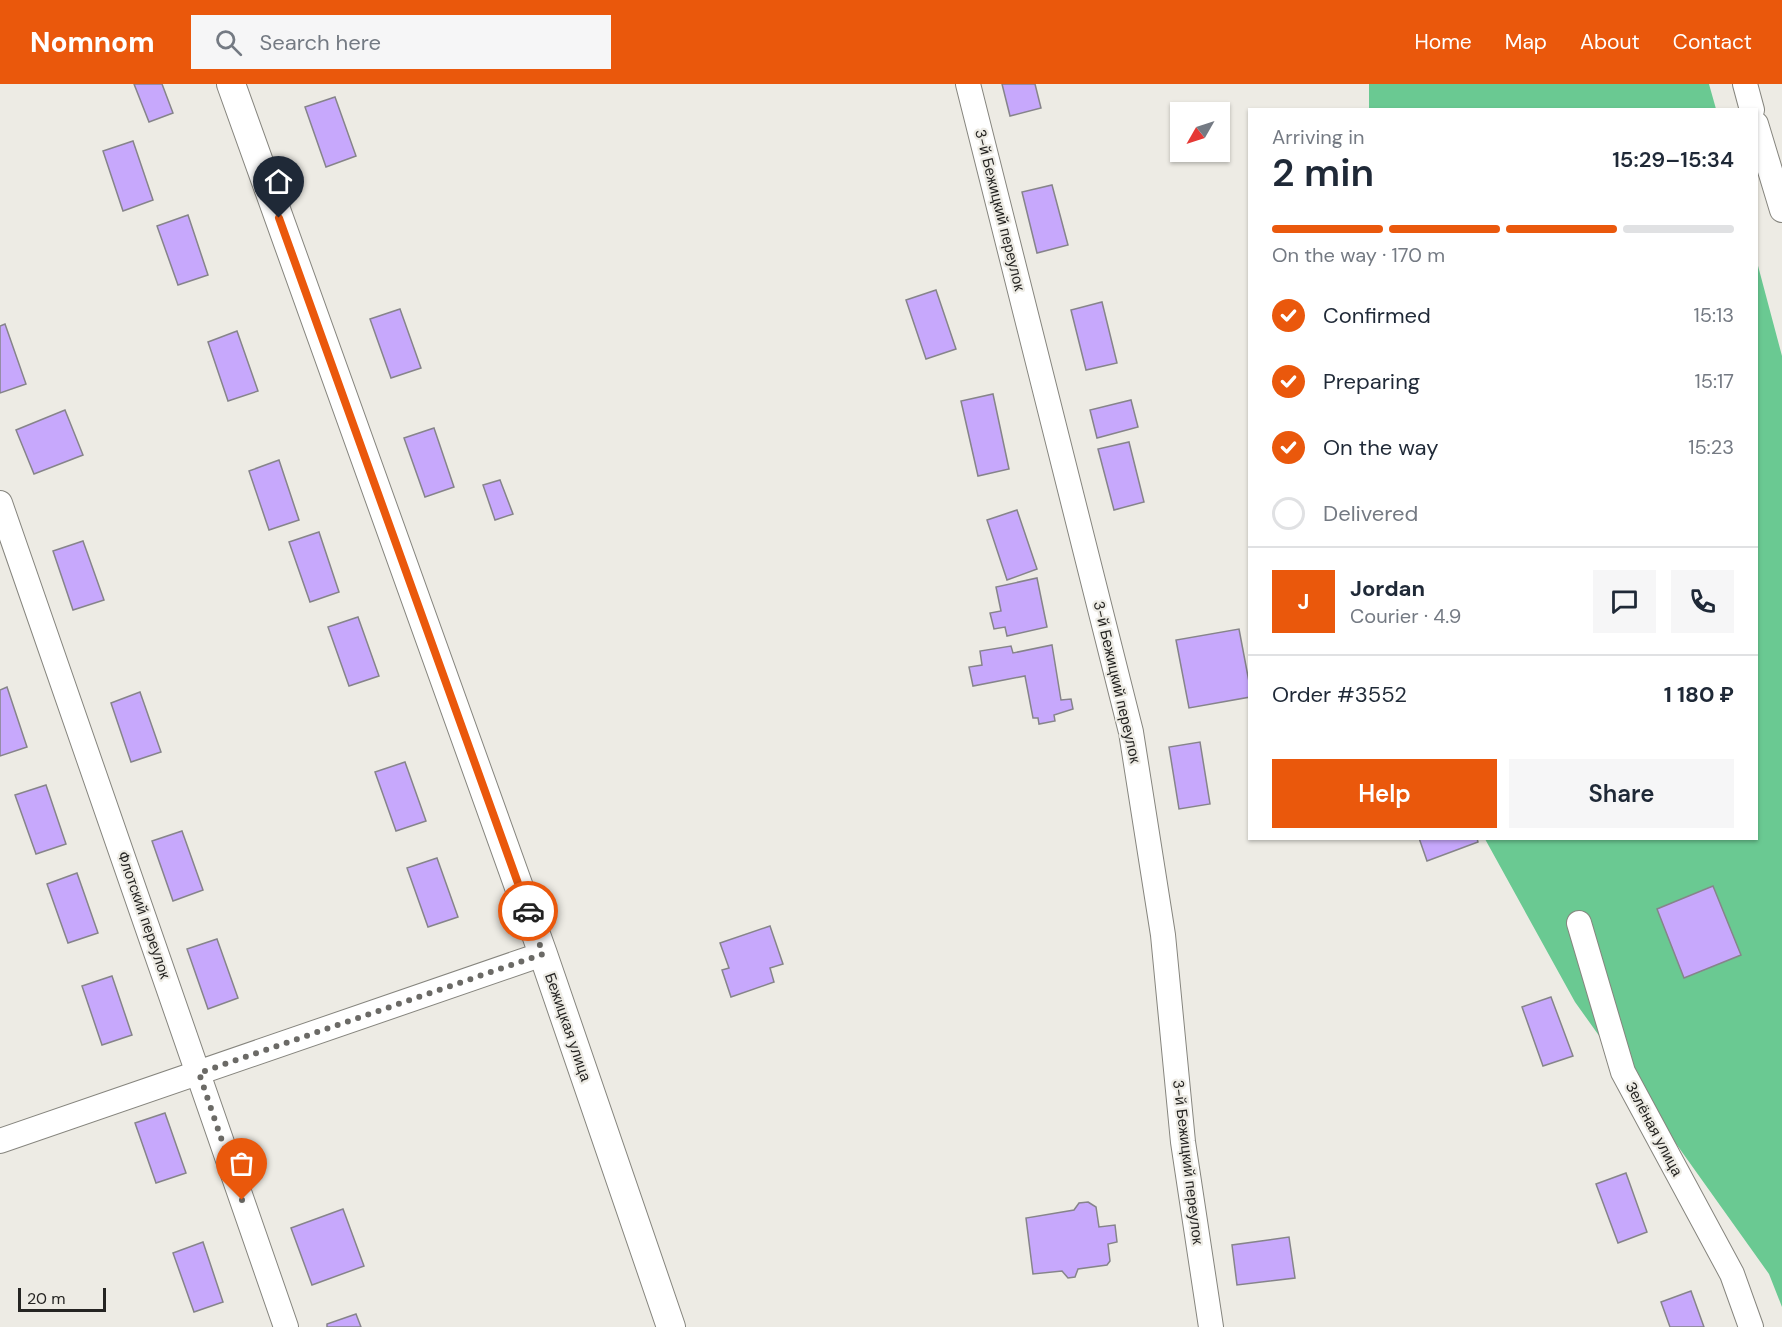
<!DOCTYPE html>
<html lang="en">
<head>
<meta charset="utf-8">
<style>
	:root { --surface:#fff; --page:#f6f6f7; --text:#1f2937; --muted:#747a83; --line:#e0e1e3; --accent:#ea580c }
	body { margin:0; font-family:"DM Sans",sans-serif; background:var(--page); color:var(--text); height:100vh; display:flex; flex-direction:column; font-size:22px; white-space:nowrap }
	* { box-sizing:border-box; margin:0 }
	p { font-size:20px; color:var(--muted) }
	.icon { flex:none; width:33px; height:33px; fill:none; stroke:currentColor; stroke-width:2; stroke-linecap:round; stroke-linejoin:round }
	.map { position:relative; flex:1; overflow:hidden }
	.panel { position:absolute; left:1248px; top:24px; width:510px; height:732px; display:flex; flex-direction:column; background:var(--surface); border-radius:0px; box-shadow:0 2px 4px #0004 }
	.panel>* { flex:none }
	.needle { width:39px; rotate:231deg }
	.fabs { position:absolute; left:1170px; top:18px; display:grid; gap:12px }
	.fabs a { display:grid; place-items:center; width:60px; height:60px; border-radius:0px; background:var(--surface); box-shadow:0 2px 4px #0004; font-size:30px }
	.scale { position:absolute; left:18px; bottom:15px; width:88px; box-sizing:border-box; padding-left:6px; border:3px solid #252422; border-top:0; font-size:16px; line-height:21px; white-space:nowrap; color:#252422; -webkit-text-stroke:4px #edebe4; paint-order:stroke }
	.pin { position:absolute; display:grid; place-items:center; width:51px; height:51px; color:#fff; margin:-62px -26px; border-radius:50% 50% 50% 0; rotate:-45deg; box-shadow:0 0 6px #0007 }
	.pin .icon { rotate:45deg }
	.courier { position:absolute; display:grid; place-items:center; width:60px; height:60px; margin:-30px; border:4px solid #ea580c; border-radius:50%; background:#fff; color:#222; box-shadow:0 2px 8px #0007 }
	.summary em { font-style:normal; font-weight:600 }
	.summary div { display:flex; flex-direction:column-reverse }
	.summary { display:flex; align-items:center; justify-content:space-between; height:102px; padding:0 24px }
	h1 { font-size:39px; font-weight:600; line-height:45px }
	.bar { display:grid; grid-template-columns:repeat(4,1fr); gap:9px 6px; align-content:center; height:72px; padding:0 24px }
	.bar i { height:8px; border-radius:4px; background:var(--line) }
	.bar .current { background:var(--accent) }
	.bar p { grid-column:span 4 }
	.line { display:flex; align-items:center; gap:15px; padding:0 24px; border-top:2px solid var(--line) }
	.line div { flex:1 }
	.round { display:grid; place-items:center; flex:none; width:63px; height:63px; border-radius:0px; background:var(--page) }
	ol { padding:0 24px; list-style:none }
	li { display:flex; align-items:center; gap:18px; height:66px }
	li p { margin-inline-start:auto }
	li .icon { padding:6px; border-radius:50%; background:var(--accent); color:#fff; stroke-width:4 }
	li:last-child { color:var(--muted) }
	li i { width:33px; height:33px; border:3px solid var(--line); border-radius:50% }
	.action { display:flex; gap:12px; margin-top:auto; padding:12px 24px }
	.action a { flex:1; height:69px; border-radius:0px; background:var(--accent); color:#fff; font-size:24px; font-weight:600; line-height:69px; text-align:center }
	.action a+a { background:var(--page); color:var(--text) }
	header { display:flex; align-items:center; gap:36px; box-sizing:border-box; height:84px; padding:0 30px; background:var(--accent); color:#fff }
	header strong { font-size:28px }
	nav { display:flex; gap:33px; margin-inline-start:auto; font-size:21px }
	.search { width:420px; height:54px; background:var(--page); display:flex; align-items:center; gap:15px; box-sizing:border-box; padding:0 21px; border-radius:0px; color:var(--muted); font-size:22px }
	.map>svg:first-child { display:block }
	.forest { fill:#6ac992 }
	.building { fill:#c7a8fc; stroke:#86848a; stroke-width:1.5 }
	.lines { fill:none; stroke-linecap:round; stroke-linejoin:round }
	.minor-casing { stroke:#86857e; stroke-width:26 }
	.tertiary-casing { stroke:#86857e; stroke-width:30 }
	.minor { stroke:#fff; stroke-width:24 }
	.tertiary { stroke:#fff; stroke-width:28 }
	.done { stroke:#6b6a66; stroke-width:6; stroke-dasharray:0 10.8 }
	.route { stroke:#ea580c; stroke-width:8 }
	.labels { text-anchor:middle; stroke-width:4.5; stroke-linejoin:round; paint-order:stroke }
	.street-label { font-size:15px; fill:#252422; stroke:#edebe4 }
</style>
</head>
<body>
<header>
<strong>Nomnom</strong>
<div class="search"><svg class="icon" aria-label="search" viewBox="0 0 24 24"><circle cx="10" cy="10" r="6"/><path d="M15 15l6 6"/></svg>Search here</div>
<nav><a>Home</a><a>Map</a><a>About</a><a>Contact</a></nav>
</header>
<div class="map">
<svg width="1782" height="1243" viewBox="0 0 1782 1243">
	<rect width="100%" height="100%" fill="#edebe4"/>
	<g class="forest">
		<path d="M1369,0h340l7,25h-347z"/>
		<path d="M1757,178l25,94v951l-13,-33 -194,-272 -90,-163 271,-1z"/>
	</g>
	<g class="building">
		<path d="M134,0h28l11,29 -24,9z"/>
		<path d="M1002,0h33l6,24 -31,8z"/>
		<path d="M335,13l21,59 -30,11 -21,-60z"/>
		<path d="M133,57l20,59 -30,11 -20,-60z"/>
		<path d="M1052,101l16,60 -31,8 -15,-61z"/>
		<path d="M188,131l20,60 -30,10 -21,-59z"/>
		<path d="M936,206l20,59 -30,10 -20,-59z"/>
		<path d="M1102,218l15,61 -31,7 -15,-60z"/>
		<path d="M400,225l21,59 -30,10 -21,-59z"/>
		<path d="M5,240l21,60 -26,9v-67z"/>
		<path d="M237,247l21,60 -30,10 -20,-59z"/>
		<path d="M993,310l16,75 -31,7 -17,-75z"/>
		<path d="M1131,316l7,27 -41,11 -7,-28z"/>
		<path d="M65,326l18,45 -49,19 -18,-44z"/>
		<path d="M434,344l20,59 -29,10 -21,-59z"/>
		<path d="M1129,358l15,60 -30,8 -16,-61z"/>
		<path d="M279,376l20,60 -30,10 -20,-59z"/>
		<path d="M500,396l13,34 -18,6 -12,-35z"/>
		<path d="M1017,426l20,59 -30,11 -20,-60z"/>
		<path d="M319,448l20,60 -29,10 -21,-60z"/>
		<path d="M83,457l21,59 -31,10 -20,-59z"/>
		<path d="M1037,494l10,49 -40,9 -2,-9 -11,2 -4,-16 11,-2 -5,-24z"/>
		<path d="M358,533l21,59 -30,10 -21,-59z"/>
		<path d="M1239,545l11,58v10l-61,11 -13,-68z"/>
		<path d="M1052,561l9,55 10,-1 2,10 -19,6 1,6 -16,3 -1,-6h-5l-8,-42 -52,10 -4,-19 13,-2 -2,-14 31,-5 2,7z"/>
		<path d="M7,603l20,60 -27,9v-66z"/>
		<path d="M140,608l21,60 -30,10 -20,-59z"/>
		<path d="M1200,658l10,62 -31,5 -10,-62z"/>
		<path d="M405,678l21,59 -30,10 -21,-59z"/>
		<path d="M46,701l20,59 -30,10 -21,-59z"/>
		<path d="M182,747l21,59 -30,11 -21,-60z"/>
		<path d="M1419,754h58l1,4 -51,19z"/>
		<path d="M437,774l21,59 -30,10 -21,-59z"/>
		<path d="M77,789l21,60 -30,10 -21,-59z"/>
		<path d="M1713,802l28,69 -57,23 -27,-69z"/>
		<path d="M770,842l13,38 -13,4 4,14 -43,15 -9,-27 7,-2 -9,-25z"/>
		<path d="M217,855l21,59 -30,11 -21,-60z"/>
		<path d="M112,892l20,59 -30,10 -20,-59z"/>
		<path d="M1551,913l22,59 -30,10 -21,-59z"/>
		<path d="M165,1029l21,60 -30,10 -21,-60z"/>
		<path d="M1626,1089l21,59 -29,11 -22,-59z"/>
		<path d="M1088,1118l8,5 3,20 16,-2 2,17 -9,2 2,17 -3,4 -29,4 -3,8 -7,1 -6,-7 -29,3 -7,-56 48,-8 5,-7z"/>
		<path d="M343,1125l21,57 -52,19 -21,-57z"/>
		<path d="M1289,1153l6,41 -58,7 -5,-40z"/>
		<path d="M203,1158l20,60 -29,10 -21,-59z"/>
		<path d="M1691,1207l13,36h-34l-9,-25z"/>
		<path d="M356,1230l5,13h-34v-3z"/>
	</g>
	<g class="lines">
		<g class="minor-casing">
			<g id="minor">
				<path d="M968,0l163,648 32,203 20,207 28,185"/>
				<path d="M1745,0l7,26"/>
				<path d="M1756,40l26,86"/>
				<path d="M0,419l286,824"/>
				<path d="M1579,839l44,149 109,202 19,53"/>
				<path d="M0,1057l543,-187"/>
			</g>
		</g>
		<g class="tertiary-casing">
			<path id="tertiary" d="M231,0l312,870 128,373"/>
		</g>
		<use href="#minor" class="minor"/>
		<use href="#tertiary" class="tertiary"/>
	</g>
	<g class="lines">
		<path class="done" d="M242,1116l-43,-127 344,-119 -15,-43"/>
		<path class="route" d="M279,134l249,693"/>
	</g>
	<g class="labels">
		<g class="street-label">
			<text transform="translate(1000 126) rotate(76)" y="5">3-й Бежицкий переулок</text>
			<text transform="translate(1117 598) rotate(77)" y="5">3-й Бежицкий переулок</text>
			<text transform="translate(144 831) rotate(71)" y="5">Флотский переулок</text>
			<text transform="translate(568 943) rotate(71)" y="5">Бежицкая улица</text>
			<text transform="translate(1654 1045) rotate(62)" y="5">Зелёная улица</text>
			<text transform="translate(1188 1078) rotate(83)" y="5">3-й Бежицкий переулок</text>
		</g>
	</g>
</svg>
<div class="fabs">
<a><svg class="needle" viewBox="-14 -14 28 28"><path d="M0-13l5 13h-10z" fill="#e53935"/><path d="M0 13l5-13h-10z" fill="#747a83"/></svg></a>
</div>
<div class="scale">20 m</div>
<div class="pin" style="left:242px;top:1116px;background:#ea580c"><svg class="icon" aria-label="bag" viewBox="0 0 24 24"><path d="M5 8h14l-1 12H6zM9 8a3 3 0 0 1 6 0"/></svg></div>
<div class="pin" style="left:279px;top:134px;background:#1f2937"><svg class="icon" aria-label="home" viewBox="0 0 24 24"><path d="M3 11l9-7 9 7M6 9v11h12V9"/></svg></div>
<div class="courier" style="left:528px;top:827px"><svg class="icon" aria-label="car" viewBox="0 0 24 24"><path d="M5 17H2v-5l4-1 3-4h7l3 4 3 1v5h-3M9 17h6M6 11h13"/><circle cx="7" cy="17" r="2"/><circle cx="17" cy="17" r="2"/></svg></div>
<section class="panel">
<div class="summary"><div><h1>2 min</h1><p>Arriving in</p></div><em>15:29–15:34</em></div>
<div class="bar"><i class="current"></i><i class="current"></i><i class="current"></i><i></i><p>On the way · 170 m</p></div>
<ol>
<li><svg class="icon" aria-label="check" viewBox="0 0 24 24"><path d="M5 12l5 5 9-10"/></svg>Confirmed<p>15:13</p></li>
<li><svg class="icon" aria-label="check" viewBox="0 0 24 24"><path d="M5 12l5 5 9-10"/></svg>Preparing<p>15:17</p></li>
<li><svg class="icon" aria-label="check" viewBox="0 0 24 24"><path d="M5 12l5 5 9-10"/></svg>On the way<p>15:23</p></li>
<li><i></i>Delivered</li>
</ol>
<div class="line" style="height:108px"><b class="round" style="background:var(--accent);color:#fff">J</b><div><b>Jordan</b><p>Courier · 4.9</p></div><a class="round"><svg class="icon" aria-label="chat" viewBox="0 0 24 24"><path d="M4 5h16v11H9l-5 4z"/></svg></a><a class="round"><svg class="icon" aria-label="phone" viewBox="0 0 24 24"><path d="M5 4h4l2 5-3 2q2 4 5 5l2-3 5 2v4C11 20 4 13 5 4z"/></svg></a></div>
<div class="line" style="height:78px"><div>Order #3552</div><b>1 180 ₽</b></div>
<div class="action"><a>Help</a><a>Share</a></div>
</section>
</div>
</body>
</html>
